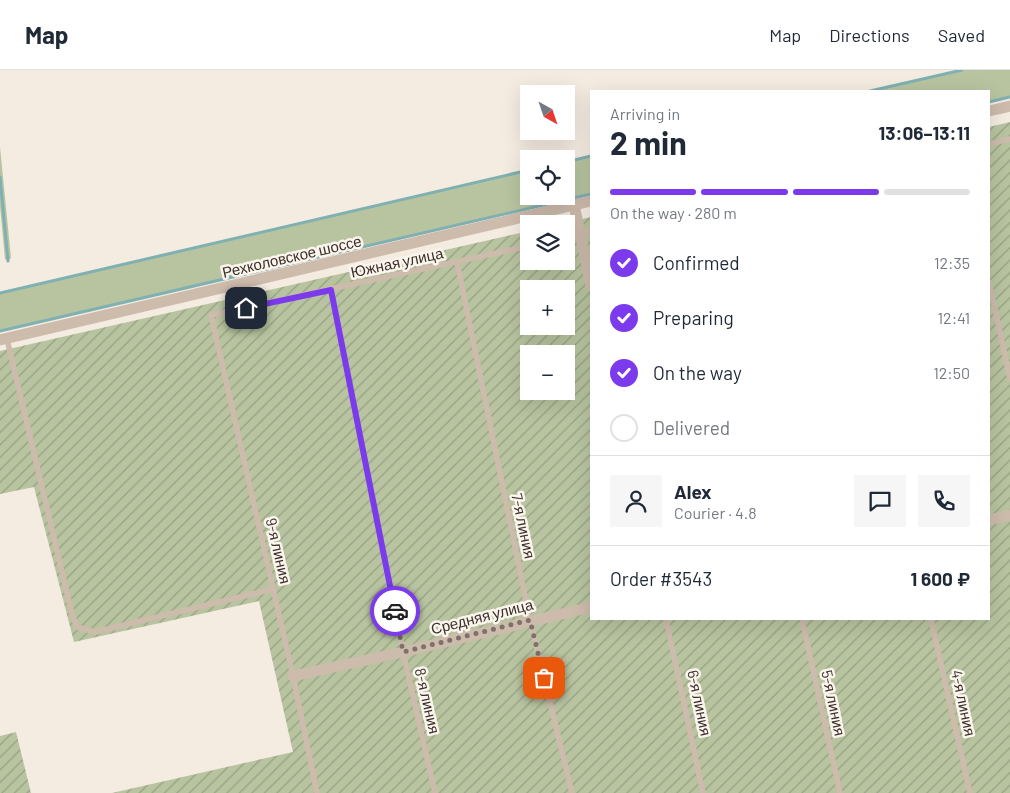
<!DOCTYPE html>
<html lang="en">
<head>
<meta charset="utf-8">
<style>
	:root { --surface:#fff; --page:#f6f6f7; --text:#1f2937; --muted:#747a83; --line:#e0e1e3; --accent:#7c3aed }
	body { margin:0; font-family:Barlow,sans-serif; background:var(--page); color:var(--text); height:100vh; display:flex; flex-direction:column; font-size:19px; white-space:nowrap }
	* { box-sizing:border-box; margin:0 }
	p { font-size:16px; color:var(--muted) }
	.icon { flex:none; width:28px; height:28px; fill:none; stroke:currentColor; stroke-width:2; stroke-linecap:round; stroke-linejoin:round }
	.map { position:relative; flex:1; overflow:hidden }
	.details { position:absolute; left:590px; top:20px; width:400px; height:530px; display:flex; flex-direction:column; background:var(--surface); border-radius:0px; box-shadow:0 5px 20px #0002 }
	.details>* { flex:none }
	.needle { width:32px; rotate:140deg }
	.buttons { position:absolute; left:520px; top:15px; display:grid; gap:10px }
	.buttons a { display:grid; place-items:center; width:55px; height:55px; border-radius:0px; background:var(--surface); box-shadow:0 5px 20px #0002; font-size:25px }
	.pin { position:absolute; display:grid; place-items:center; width:42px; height:42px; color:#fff; margin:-21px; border-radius:10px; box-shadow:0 2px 8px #0006 }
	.courier { position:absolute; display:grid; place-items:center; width:50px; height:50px; margin:-25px; border:4px solid #7c3aed; border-radius:50%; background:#fff; color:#222; box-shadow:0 1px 6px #0007 }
	.summary em { font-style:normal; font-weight:700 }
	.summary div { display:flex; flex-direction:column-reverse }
	.summary { display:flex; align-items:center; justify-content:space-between; height:85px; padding:0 20px }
	h1 { font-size:32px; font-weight:700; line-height:38px }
	.bar { display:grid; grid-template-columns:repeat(4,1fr); gap:8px 5px; align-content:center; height:60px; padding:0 20px }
	.bar i { height:6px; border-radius:4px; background:var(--line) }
	.bar .on { background:var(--accent) }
	.bar p { grid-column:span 4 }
	.line { display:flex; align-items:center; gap:12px; padding:0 20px; border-top:1px solid var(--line) }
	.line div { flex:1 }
	.round { display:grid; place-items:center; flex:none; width:52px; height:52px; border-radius:0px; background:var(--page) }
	ol { padding:0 20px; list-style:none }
	li { display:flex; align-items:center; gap:15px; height:55px }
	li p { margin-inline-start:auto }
	li .icon { padding:5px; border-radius:50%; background:var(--accent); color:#fff; stroke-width:4 }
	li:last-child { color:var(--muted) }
	li i { width:28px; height:28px; border:2px solid var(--line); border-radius:50% }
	header { display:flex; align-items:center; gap:30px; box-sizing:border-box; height:70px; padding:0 25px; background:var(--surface); border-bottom:1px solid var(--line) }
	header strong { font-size:24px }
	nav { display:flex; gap:28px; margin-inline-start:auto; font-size:18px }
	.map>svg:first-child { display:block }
	.grass { fill:#b8c4a0 }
	.garden { fill:url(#garden-furrows); fill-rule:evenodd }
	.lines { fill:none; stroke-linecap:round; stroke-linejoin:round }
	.stream { stroke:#7fb0b2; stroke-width:3 }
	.service { stroke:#cdbbac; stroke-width:5.5 }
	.minor { stroke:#cdbbac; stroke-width:11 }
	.done { stroke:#7c716b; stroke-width:5; stroke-dasharray:0 9 }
	.route { stroke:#7c3aed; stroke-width:6 }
	.labels { text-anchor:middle; stroke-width:5; stroke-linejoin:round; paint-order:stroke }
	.street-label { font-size:15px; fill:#3b302b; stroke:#fbf5ee }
</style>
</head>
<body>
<header>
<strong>Map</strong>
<nav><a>Map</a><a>Directions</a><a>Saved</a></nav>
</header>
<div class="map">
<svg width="1010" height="723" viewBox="0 0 1010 723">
	<defs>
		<pattern id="garden-furrows" width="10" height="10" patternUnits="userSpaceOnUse" patternTransform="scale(1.25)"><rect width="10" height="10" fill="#b8c4a0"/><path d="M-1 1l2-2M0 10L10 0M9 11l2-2" fill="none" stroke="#97a083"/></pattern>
	</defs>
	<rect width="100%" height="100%" fill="#f4ebe1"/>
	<g class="grass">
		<path d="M962,0h48v27l-21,5v-11h-119z"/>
		<path d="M0,77l11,111 -3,3 -3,-2 -5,-53z"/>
		<path d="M591,86v38l-591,137v-38l529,-123v26h37v-34z"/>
	</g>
	<g class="garden">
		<path d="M1010,52v671h-898l181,-41 -34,-151 -185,41 -40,-155 -34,7v-143l529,-120v30h37v-37h-5l30,-7v402h398v-492zM529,219h37v37h-37zM529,284h37v37h-37z"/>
		<path d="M16,662l15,61h-31v-57z"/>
	</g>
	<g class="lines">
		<g class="stream">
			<path d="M870,21l92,-21"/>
			<path d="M989,32l21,-5"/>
			<path d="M566,92l25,-6"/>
			<path d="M0,107l8,84"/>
			<path d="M0,223l529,-123"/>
			<path d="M0,261l591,-137"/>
		</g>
		<g class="service">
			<path d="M989,74l21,-5"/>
			<path d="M566,167l25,-6"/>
			<path d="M457,192l73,358 42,173"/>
			<path d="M989,212l21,97"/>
			<path d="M331,220l72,362 32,141"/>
			<path d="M7,269l65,275 5,13 18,5 178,-43"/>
			<path d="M666,549l37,174"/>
			<path d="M802,549l38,174"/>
			<path d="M931,549l39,174"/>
			<path d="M317,723l-24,-117 -82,-361 318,-69"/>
		</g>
		<g class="minor">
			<path d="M989,41l21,-5"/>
			<path d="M574,135l17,80"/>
			<path d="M0,270l591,-139"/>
			<path d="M989,450l21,-5"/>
			<path d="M293,606l110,-24 188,-45"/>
		</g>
	</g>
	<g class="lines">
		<path class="done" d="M395,541l8,41 127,-32 14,58"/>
		<path class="route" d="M246,238l85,-18 64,321"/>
	</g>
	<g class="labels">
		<g class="street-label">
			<text transform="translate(292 187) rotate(-13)" y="5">Рехколовское шоссе</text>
			<text transform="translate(397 193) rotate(-12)" y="5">Южная улица</text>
			<text transform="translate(523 456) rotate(78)" y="5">7-я линия</text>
			<text transform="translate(278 481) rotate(77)" y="5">9-я линия</text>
			<text transform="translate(482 547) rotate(-14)" y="5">Средняя улица</text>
			<text transform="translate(427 631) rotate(77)" y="5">8-я линия</text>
			<text transform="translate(699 633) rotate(78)" y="5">6-я линия</text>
			<text transform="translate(833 633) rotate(78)" y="5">5-я линия</text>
			<text transform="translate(963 633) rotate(78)" y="5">4-я линия</text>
		</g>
	</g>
</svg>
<div class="buttons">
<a><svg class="needle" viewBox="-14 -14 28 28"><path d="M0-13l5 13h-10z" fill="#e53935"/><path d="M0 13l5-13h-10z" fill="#747a83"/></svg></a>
<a><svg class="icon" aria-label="locate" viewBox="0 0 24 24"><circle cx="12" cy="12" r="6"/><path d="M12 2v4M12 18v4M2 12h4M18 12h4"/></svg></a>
<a><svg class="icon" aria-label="layers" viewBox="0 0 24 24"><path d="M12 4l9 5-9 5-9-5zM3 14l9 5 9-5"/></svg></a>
<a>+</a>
<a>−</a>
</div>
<div class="pin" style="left:544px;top:608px;background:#ea580c"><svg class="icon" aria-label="bag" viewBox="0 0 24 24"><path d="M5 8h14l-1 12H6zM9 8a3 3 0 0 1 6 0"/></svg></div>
<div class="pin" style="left:246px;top:238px;background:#1f2937"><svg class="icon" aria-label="home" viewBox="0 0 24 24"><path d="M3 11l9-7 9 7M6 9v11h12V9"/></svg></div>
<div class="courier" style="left:395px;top:541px"><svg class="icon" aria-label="car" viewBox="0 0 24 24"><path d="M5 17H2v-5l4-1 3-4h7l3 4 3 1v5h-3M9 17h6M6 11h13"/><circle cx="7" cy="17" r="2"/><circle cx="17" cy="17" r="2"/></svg></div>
<section class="details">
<div class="summary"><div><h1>2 min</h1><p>Arriving in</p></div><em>13:06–13:11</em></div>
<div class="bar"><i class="on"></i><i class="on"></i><i class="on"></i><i></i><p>On the way · 280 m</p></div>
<ol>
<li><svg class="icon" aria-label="check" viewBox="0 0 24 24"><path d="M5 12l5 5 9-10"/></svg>Confirmed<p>12:35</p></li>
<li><svg class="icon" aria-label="check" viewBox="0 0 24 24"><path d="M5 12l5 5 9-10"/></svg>Preparing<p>12:41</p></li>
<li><svg class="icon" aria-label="check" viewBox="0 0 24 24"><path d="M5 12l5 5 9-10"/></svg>On the way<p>12:50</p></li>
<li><i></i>Delivered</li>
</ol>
<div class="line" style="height:90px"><a class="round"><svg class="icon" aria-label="person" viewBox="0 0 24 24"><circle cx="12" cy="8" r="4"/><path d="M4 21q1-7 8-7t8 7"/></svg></a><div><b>Alex</b><p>Courier · 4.8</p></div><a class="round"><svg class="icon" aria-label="chat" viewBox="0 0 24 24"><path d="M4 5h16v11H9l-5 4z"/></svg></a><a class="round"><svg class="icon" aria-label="phone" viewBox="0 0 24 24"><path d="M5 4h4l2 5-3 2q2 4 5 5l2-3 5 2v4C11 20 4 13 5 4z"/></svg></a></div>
<div class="line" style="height:65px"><div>Order #3543</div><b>1 600 ₽</b></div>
</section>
</div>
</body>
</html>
